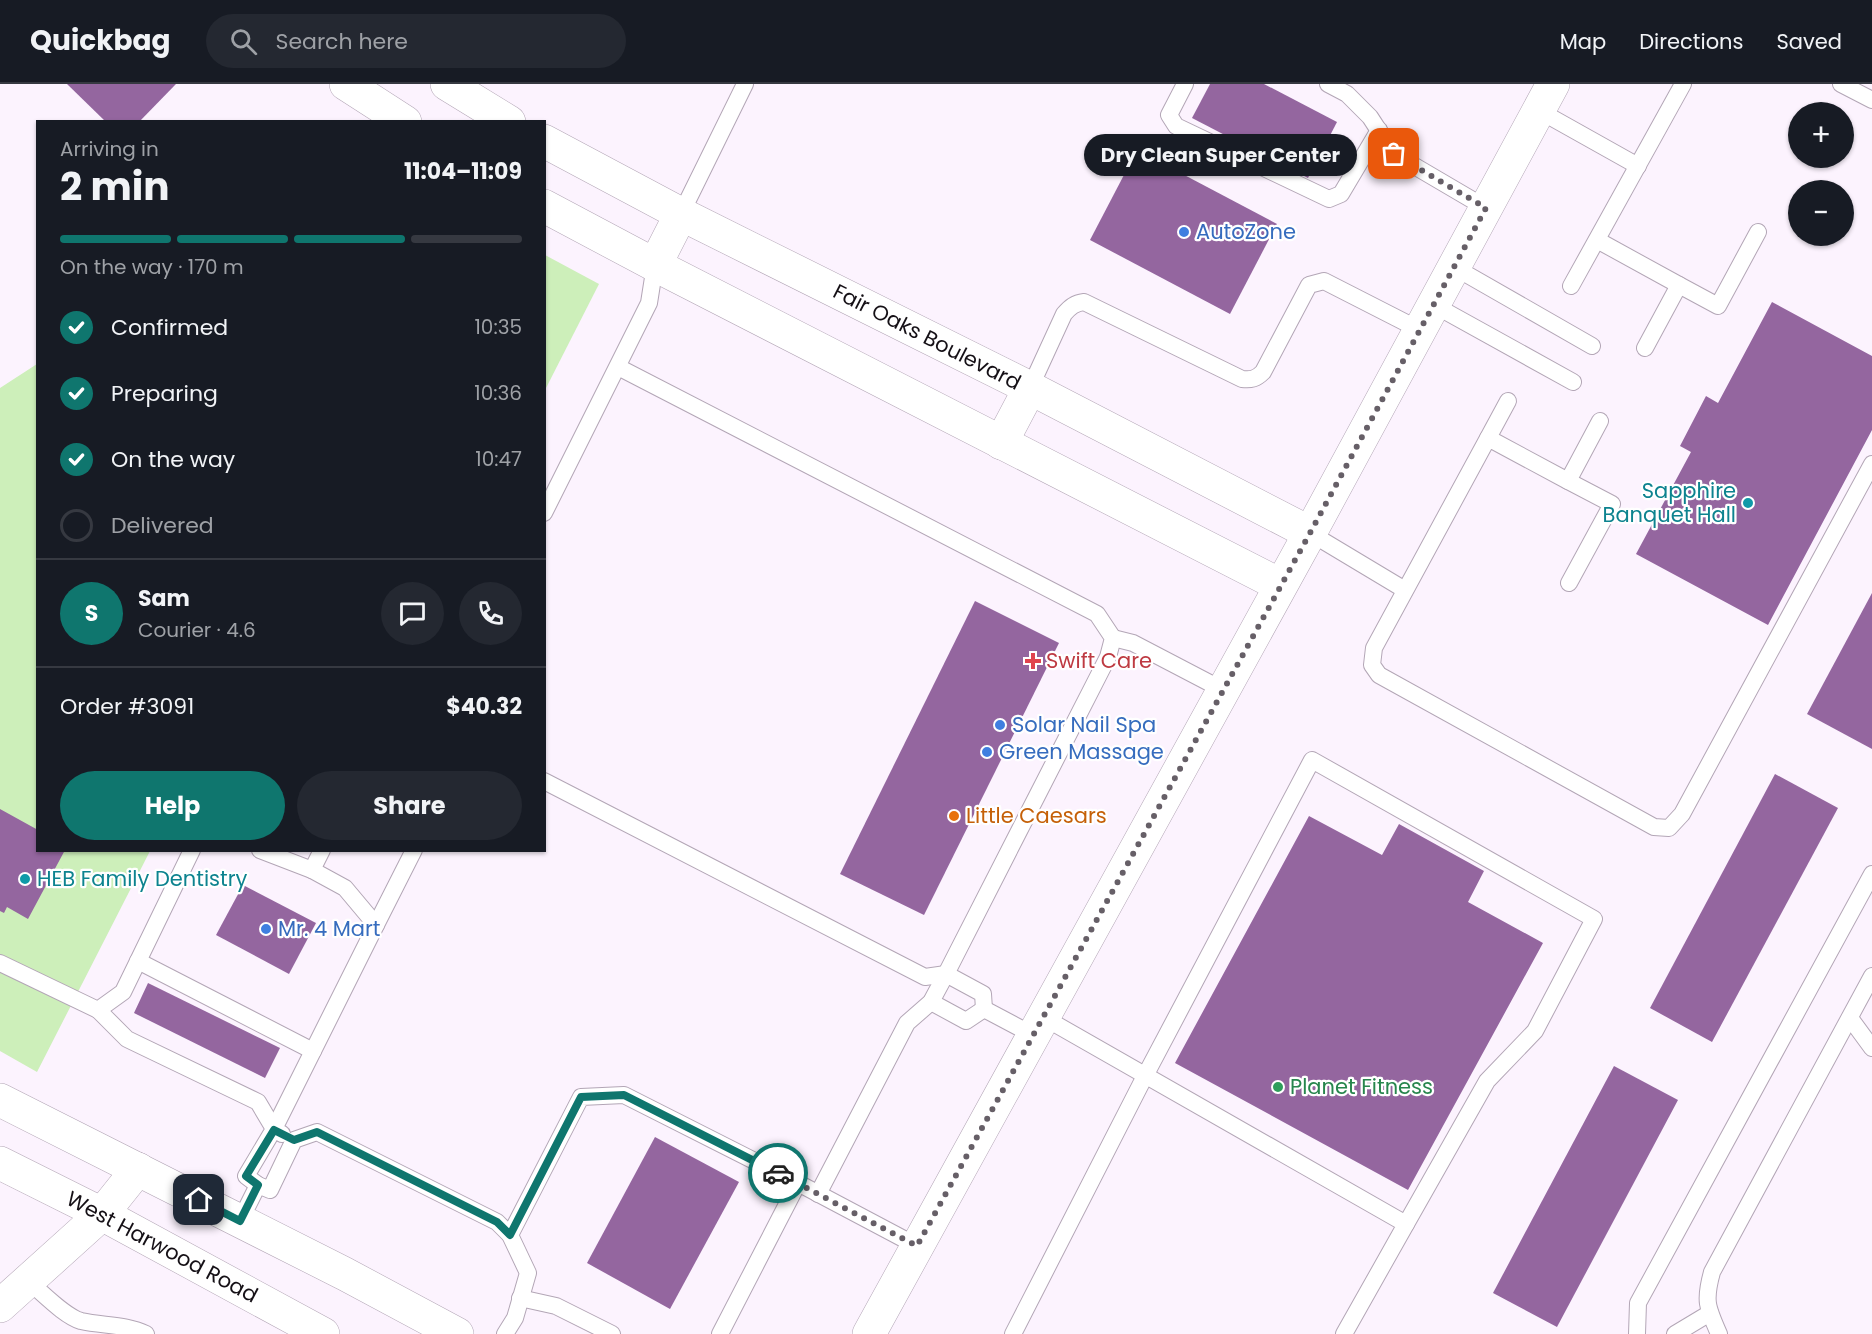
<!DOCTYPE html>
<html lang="en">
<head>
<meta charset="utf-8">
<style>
	:root { --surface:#171b24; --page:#242831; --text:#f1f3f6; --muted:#9ea1a6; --line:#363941; --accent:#0f766e }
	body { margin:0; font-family:Poppins,sans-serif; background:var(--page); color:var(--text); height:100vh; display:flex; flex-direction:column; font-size:22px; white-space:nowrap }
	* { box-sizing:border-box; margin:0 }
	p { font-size:20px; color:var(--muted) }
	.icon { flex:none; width:33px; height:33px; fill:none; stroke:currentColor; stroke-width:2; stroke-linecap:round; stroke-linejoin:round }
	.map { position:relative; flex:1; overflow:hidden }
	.panel { position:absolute; left:36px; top:36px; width:510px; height:732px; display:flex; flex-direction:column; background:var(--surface); border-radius:0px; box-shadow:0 2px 4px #0004 }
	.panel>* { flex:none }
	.buttons { position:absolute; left:1788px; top:18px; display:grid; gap:12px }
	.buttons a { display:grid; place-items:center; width:66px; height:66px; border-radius:50%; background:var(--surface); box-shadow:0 2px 4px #0004; font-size:30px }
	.pin { position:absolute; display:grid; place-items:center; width:51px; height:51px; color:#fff; margin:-26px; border-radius:12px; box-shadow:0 3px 9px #0006 }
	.courier { position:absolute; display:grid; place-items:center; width:60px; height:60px; margin:-30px; border:4px solid #0f766e; border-radius:50%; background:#fff; color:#222; box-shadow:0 2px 8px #0007 }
	.bubble { position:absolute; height:42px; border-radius:21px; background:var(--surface); box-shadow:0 2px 4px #0004; font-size:20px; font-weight:700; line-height:42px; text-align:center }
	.overview em { font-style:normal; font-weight:700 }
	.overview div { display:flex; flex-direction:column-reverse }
	.overview { display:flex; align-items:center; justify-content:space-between; height:102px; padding:0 24px }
	h1 { font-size:39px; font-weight:700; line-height:45px }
	.bar { display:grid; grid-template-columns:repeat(4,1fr); gap:9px 6px; align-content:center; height:72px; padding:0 24px }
	.bar i { height:8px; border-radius:4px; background:var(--line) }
	.bar .active { background:var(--accent) }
	.bar p { grid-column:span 4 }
	.line { display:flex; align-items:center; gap:15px; padding:0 24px; border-top:2px solid var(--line) }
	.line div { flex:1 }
	.round { display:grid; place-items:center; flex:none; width:63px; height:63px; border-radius:32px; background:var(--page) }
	ol { padding:0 24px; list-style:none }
	li { display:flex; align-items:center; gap:18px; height:66px }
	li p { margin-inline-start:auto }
	li .icon { padding:6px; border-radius:50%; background:var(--accent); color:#fff; stroke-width:4 }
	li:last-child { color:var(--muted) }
	li i { width:33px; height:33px; border:3px solid var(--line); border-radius:50% }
	.button { display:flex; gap:12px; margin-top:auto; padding:12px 24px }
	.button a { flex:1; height:69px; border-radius:36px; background:var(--accent); color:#fff; font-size:24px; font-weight:700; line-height:69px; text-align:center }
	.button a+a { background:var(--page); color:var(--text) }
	header { display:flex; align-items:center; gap:36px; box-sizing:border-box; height:84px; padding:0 30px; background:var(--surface); border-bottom:2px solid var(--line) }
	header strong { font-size:28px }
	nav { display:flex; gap:33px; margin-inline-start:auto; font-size:21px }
	.search { width:420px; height:54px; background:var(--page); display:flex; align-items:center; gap:15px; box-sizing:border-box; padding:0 21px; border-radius:33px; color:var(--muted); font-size:22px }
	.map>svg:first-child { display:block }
	.green { fill:#cdefba }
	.building { fill:#94669f }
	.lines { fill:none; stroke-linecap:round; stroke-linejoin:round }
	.service-casing { stroke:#b3a6b6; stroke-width:18 }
	.minor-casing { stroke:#b3a6b6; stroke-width:34 }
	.secondary-casing { stroke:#b3a6b6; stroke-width:34 }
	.service { stroke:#fff; stroke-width:16 }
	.minor { stroke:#fff; stroke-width:33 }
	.secondary { stroke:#fff; stroke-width:33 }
	.done { stroke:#665f67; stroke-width:6; stroke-dasharray:0 10.8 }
	.route { stroke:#0f766e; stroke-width:8 }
	.shop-dot { fill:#3f7fe0; stroke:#fff; stroke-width:2 }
	.culture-dot { fill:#0f9aa8; stroke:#fff; stroke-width:2 }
	.health-dot { fill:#e0444e; stroke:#fff; stroke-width:2 }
	.food-dot { fill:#e8710a; stroke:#fff; stroke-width:2 }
	.leisure-dot { fill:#2e9e5b; stroke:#fff; stroke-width:2 }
	.labels { text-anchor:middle; stroke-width:4.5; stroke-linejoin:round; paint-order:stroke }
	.shop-label { font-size:21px; fill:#366cbe; stroke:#fff; text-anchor:start }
	.street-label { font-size:21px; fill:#151016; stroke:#fff }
	.culture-label { font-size:21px; fill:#0d838f; stroke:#fff; text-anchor:end }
	.health-label { font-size:21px; fill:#be3a42; stroke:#fff; text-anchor:start }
	.food-label { font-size:21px; fill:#c56008; stroke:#fff; text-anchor:start }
	.leisure-label { font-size:21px; fill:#27864d; stroke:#fff; text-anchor:start }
</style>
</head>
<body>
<header>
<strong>Quickbag</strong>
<div class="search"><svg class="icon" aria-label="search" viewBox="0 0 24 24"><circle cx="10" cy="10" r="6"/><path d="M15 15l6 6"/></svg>Search here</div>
<nav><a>Map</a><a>Directions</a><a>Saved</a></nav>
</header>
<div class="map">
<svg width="1872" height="1250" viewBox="0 0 1872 1250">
	<rect width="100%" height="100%" fill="#fcf3fe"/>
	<g class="green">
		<path d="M545,171l54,29 -54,106z"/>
		<path d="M37,280l1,486 112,1 -113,221 -37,-21v-663z"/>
	</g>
	<g class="building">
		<path d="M67,0h109l-37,38h-33z"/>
		<path d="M1210,0h54l73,38 -29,56 -116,-60z"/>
		<path d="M1137,66l140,74 -47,90 -140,-74z"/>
		<path d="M1772,218l100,54v74l-104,195 -132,-71 55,-102 -11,-6 26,-50 12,7z"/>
		<path d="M1872,509v156l-65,-35z"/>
		<path d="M975,517l84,42 -135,272 -84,-41z"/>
		<path d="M1775,690l63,34 -126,234 -62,-34z"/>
		<path d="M0,725l38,21v20h27l-37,69 -21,-12 -3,6 -4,-2z"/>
		<path d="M1309,732l73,39 17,-31 85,47 -16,31 75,41 -135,247 -233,-127z"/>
		<path d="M243,801l73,38 -27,51 -73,-39z"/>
		<path d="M148,899l132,65 -15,30 -131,-65z"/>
		<path d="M1614,982l64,34 -121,227 -64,-34z"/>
		<path d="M655,1053l84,45 -69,127 -83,-46z"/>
	</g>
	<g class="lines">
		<g class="service-casing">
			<g id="service">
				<path d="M1185,0l-16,31 7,11 153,73 12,-5 38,-64"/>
				<path d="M1328,0l19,10 23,23 24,37 92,54"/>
				<path d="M1841,0l31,16"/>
				<path d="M1538,26l100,56"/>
				<path d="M681,130l64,-130"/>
				<path d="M1597,156l82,45 -34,63"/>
				<path d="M1454,183l138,79"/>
				<path d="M1679,201l39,21 40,-74"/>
				<path d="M1571,202l112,-202"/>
				<path d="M1434,221l139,77"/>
				<path d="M618,283l479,247 16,24 -5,19 -162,317 -15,28 -24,21 -89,171"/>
				<path d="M1030,304l34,-74c6,-7 11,-11 20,-12l158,77c9,1 14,0 21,-7l46,-87 15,-4 96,49"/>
				<path d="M1600,337l-32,60 -80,-43 -114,210 -2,17 7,10 275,152 15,1 13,-14 190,-350"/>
				<path d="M1488,354l20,-37"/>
				<path d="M1568,397l44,23 -43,79"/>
				<path d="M544,429l105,-210 6,-38"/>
				<path d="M1310,449l95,57"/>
				<path d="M1113,554l20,5 90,47"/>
				<path d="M544,697l381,196 21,-3 37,20 1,15"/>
				<path d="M260,766l52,20 10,-20"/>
				<path d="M376,841l38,-75"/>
				<path d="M138,877l175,90"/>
				<path d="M0,879l98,47 25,-18 69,-142"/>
				<path d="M931,918l35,19 18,-12"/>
				<path d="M984,925l49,26"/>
				<path d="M98,926l29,29 131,63 16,27 -28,47 12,9 12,5 24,-50 23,-8 180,90 13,13 18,38 -13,45 -10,16"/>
				<path d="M1043,933l363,207 -62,110"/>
				<path d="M1850,934l22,30"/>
				<path d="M282,1050l-8,-5 102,-204 -31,-37 -33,-18"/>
				<path d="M240,1137l18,-36"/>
				<path d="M510,1151l71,-138 43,-2 174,88"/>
				<path d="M28,1197c14,11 36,35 53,40 22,5 45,3 65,13"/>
				<path d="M520,1214l36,8 56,28"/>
				<path d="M720,1250l78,-151 119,63"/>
				<path d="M1013,1250l132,-258 167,-316 282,159 -59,112 -48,50 -81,143"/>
				<path d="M1637,1250l1,-31 234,-429"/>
				<path d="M1675,1250l35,-21"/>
				<path d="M1719,1250c-12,-27 -15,-33 -7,-62l160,-296"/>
			</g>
		</g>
		<g class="minor-casing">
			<g id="minor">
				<path d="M346,0l59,38"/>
				<path d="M447,0l62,38"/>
				<path d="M544,57l137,73 349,174 280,145"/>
				<path d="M544,122l111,59 625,320"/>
				<path d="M655,181l26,-51"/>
				<path d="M1001,359l29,-55"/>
				<path d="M0,1222l102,-92 36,-45"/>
			</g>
		</g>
		<g class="secondary-casing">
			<g id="secondary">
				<path d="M0,1016l345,174 112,60"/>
				<path d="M0,1079l102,51 221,120"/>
				<path d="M869,1250l441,-801 243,-449"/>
			</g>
		</g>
		<use href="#service" class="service"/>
		<use href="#minor" class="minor"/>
		<use href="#secondary" class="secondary"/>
	</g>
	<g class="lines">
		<path class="done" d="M778,1089l139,73 393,-713 176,-325 -92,-54"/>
		<path class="route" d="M199,1116l41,21 18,-36 -12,-9 28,-46 20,10 23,-8 180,90 13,13 71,-138 43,-2 154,78"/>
	</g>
	<g class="shop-dot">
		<circle cx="1184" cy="148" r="6"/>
		<circle cx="1000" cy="641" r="6"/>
		<circle cx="987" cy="668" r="6"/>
		<circle cx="266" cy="845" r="6"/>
	</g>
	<g class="culture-dot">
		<circle cx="1748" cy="419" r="6"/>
		<circle cx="25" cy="795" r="6"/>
	</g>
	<path class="health-dot" d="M1030 568h6v6h6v6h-6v6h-6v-6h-6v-6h6z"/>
	<circle class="food-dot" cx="954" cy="732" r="6"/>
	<circle class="leisure-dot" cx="1278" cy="1003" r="6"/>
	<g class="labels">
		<g class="shop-label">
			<text x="1196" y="155">AutoZone</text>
			<text x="1012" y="648">Solar Nail Spa</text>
			<text x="999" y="675">Green Massage</text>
			<text x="278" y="852">Mr. 4 Mart</text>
		</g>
		<g class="street-label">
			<text transform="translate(927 253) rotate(27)" y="7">Fair Oaks Boulevard</text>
			<text transform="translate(162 1163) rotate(28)" y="7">West Harwood Road</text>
		</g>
		<g class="culture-label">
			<text x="1736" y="414">Sapphire<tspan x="1736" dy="24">Banquet Hall</tspan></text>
			<text x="37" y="802" text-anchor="start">HEB Family Dentistry</text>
		</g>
		<g class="health-label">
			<text x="1046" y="584">Swift Care</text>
		</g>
		<g class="food-label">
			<text x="966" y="739">Little Caesars</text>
		</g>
		<g class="leisure-label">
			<text x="1290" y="1010">Planet Fitness</text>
		</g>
	</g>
</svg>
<div class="buttons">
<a>+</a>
<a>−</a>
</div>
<div class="pin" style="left:1394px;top:70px;background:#ea580c"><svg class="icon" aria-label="bag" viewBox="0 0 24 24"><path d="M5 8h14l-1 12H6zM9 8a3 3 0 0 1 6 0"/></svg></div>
<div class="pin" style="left:199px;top:1116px;background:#1f2937"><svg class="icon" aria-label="home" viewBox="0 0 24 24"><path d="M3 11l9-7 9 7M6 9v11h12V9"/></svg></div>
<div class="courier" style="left:778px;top:1089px"><svg class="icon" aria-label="car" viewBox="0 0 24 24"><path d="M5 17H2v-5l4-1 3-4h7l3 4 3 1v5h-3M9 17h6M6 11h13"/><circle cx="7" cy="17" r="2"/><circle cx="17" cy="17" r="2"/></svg></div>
<div class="bubble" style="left:1084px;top:50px;width:273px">Dry Clean Super Center</div>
<section class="panel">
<div class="overview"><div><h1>2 min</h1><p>Arriving in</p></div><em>11:04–11:09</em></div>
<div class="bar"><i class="active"></i><i class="active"></i><i class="active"></i><i></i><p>On the way · 170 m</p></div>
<ol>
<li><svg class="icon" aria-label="check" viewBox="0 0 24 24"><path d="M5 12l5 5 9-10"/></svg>Confirmed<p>10:35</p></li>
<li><svg class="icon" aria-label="check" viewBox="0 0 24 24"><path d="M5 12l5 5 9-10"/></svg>Preparing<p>10:36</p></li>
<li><svg class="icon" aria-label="check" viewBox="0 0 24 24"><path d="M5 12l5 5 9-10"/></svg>On the way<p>10:47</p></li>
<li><i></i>Delivered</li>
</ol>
<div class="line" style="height:108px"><b class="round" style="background:var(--accent);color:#fff">S</b><div><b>Sam</b><p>Courier · 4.6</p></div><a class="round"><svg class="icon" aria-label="chat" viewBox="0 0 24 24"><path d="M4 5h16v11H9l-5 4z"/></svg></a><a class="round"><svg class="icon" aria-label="phone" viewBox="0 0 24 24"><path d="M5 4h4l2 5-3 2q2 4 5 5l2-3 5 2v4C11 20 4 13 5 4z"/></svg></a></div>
<div class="line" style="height:78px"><div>Order #3091</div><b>$40.32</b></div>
<div class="button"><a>Help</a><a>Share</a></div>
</section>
</div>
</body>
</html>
